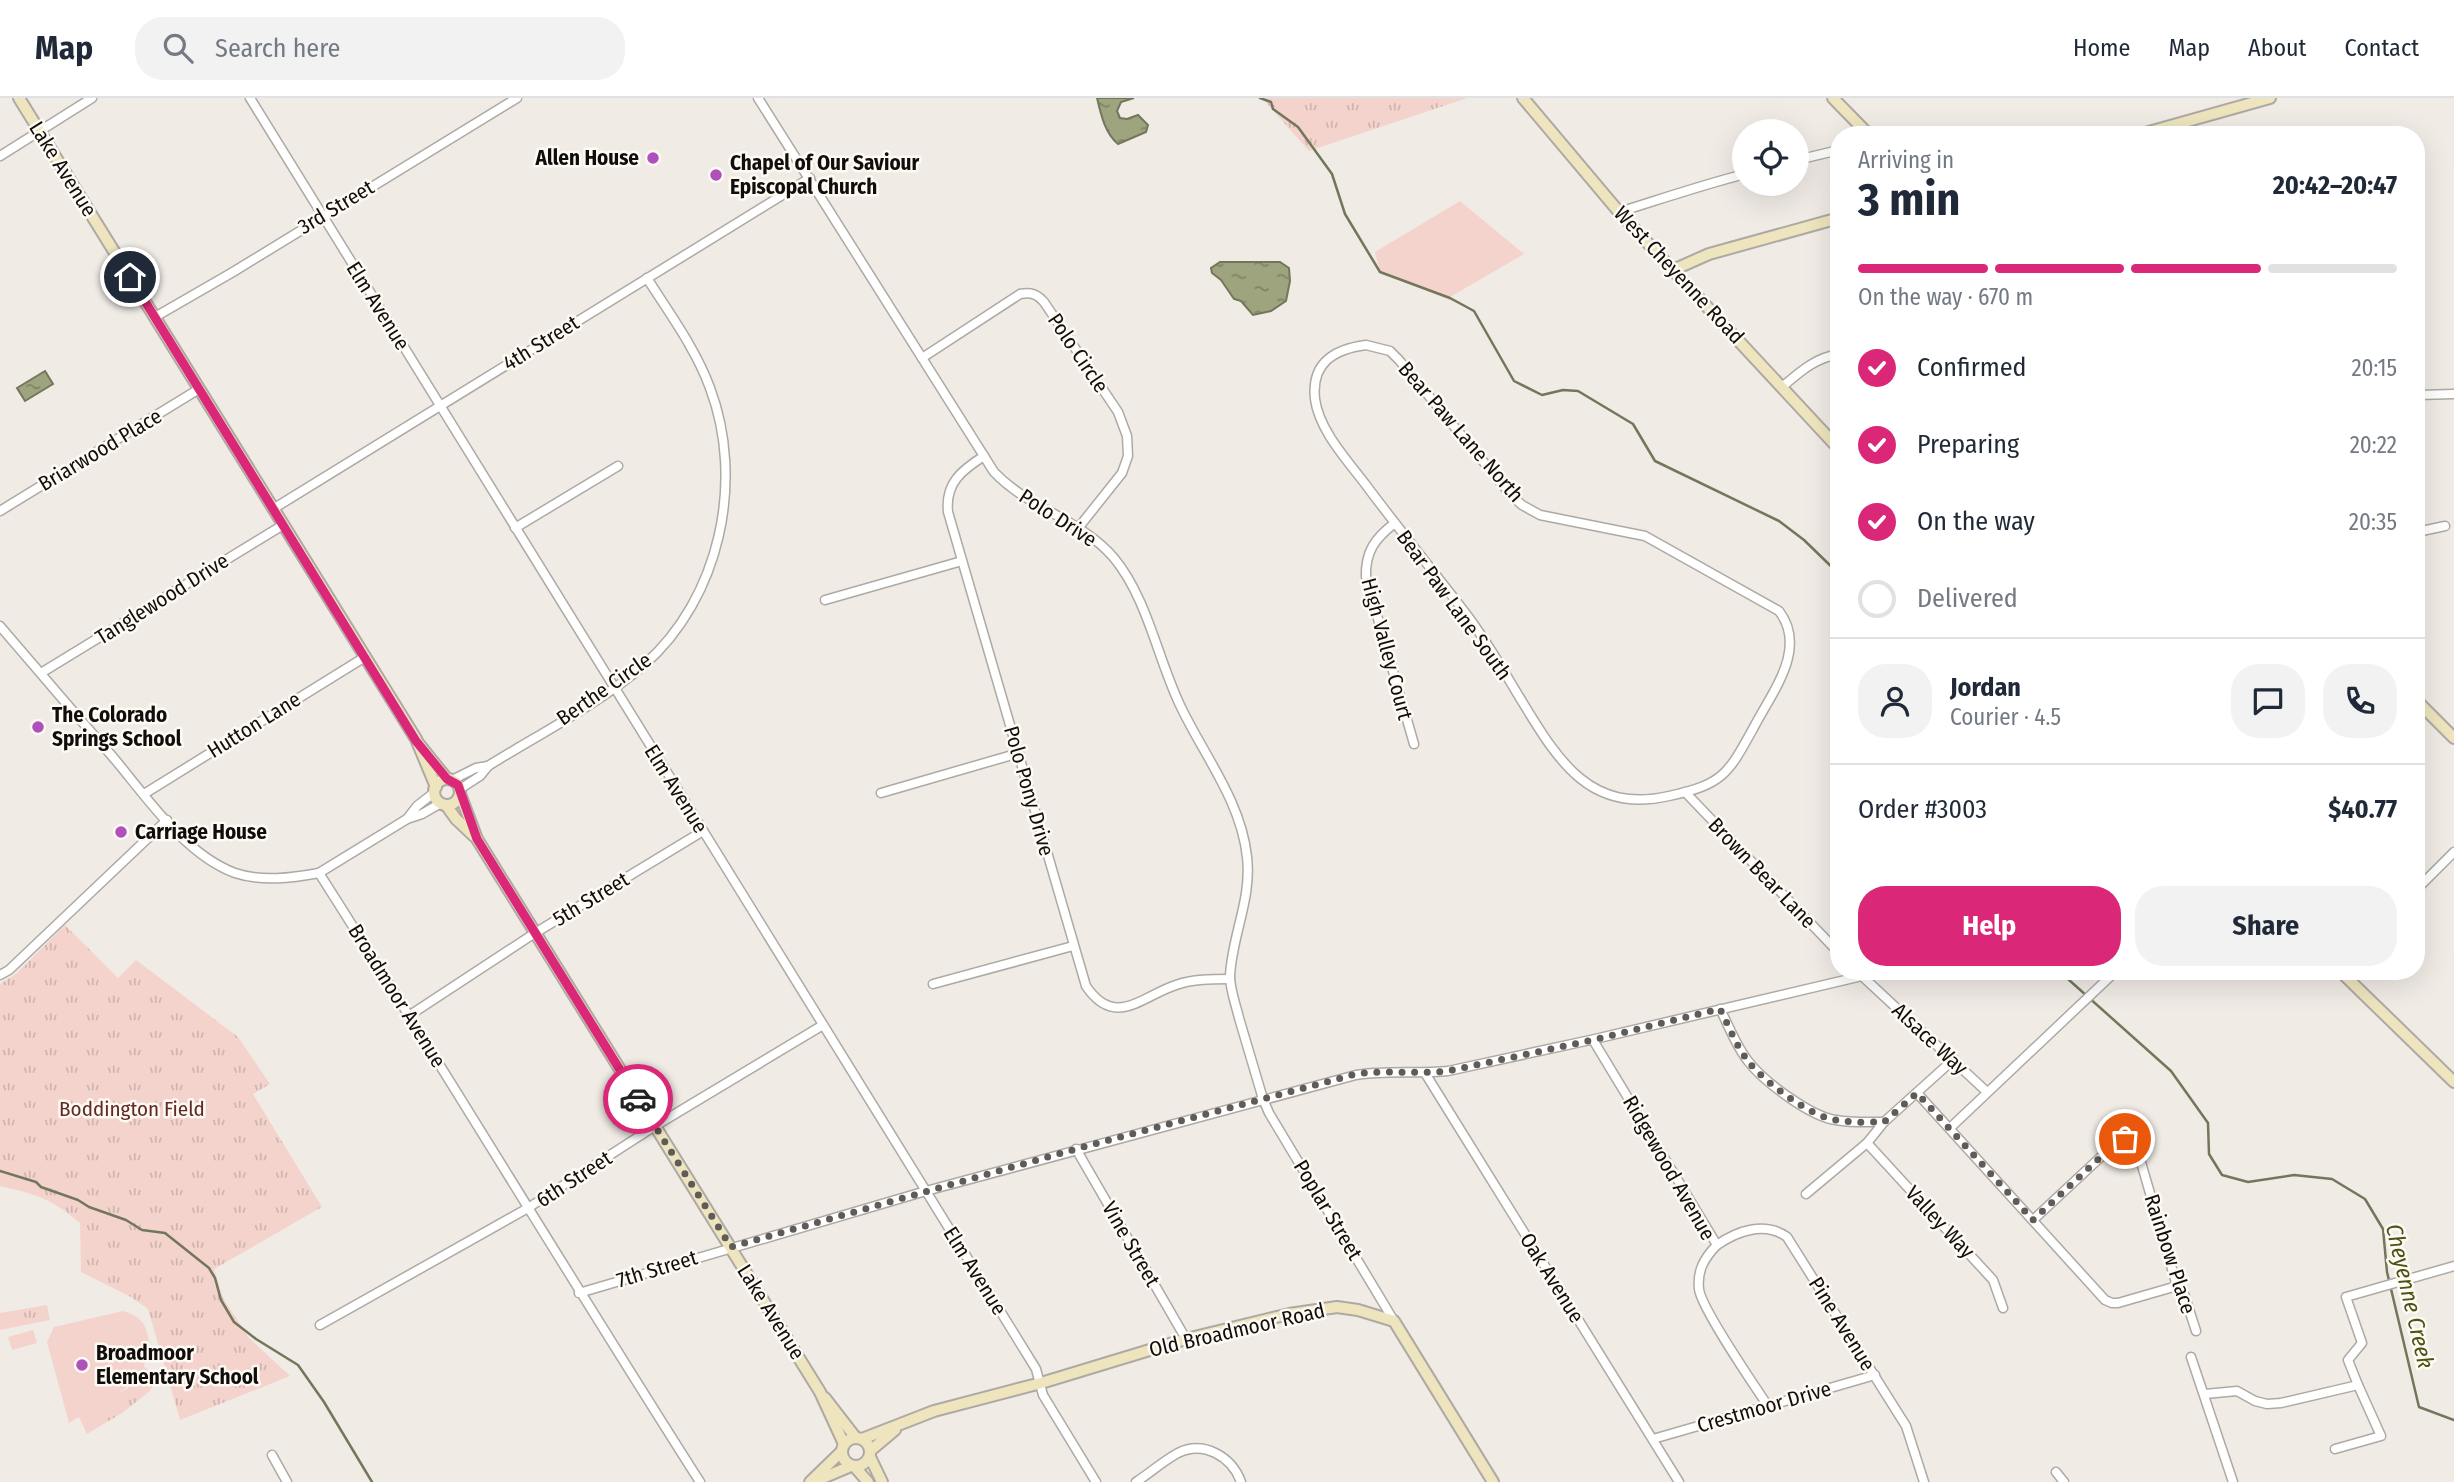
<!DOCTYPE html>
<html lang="en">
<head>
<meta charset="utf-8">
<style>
	:root { --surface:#fff; --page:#f2f2f3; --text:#1f2937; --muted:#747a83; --line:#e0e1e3; --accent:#db2777 }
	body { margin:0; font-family:"Fira Sans Condensed",sans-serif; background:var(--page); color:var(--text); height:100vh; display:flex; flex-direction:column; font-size:26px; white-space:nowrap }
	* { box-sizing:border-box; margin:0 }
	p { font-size:23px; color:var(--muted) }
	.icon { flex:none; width:38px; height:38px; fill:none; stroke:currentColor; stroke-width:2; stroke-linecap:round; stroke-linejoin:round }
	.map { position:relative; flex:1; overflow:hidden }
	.panel { position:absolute; left:1830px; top:28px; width:595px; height:854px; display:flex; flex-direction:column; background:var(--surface); border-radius:28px; box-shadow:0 7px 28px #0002 }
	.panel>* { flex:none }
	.fabs { position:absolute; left:1732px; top:21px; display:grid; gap:14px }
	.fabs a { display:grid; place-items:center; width:77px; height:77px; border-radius:50%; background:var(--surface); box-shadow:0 7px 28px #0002; font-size:35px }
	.pin { position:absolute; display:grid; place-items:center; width:60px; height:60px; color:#fff; margin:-30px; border:4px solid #fff; border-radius:50%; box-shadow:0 2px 7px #0007 }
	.courier { position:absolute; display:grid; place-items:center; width:70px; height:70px; margin:-35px; border:5px solid #db2777; border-radius:50%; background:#fff; color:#222; box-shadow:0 2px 9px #0007 }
	.overview em { font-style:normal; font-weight:700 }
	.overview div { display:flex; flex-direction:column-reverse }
	.overview { display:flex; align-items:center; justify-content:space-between; height:119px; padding:0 28px }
	h1 { font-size:46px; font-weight:700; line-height:52px }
	.bar { display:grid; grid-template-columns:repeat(4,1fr); gap:10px 7px; align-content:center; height:84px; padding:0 28px }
	.bar i { height:9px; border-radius:5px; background:var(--line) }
	.bar .current { background:var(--accent) }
	.bar p { grid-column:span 4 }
	.line { display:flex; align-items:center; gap:18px; padding:0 28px; border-top:2px solid var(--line) }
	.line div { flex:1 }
	.round { display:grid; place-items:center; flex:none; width:74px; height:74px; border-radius:28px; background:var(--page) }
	ol { padding:0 28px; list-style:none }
	li { display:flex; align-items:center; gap:21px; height:77px }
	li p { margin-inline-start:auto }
	li .icon { padding:7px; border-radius:50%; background:var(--accent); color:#fff; stroke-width:4 }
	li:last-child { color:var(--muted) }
	li i { width:38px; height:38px; border:4px solid var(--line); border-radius:50% }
	.cta { display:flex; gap:14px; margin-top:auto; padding:14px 28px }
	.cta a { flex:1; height:80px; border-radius:28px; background:var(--accent); color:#fff; font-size:28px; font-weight:700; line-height:80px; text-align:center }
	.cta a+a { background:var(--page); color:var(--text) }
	header { display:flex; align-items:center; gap:42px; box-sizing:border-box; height:98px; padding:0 35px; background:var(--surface); border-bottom:2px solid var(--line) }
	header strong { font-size:33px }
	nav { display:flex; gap:38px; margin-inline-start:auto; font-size:24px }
	.search { width:490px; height:63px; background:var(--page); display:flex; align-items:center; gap:18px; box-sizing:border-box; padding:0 24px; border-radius:28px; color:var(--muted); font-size:26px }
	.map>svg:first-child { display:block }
	.grass { fill:#f4d3cd }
	.park { fill:url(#park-tufts) }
	.water { fill:url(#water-ripples); stroke:#72775c; stroke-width:2 }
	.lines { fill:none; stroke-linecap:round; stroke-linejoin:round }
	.stream { stroke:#72775c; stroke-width:2.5 }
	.street-casing { stroke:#aea9a4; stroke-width:11 }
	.secondary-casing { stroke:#aea9a4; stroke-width:14 }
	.street { stroke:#fff; stroke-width:8 }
	.secondary { stroke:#eee5be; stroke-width:10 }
	.done { stroke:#5e5b58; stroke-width:7; stroke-dasharray:0 12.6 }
	.route { stroke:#db2777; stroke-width:9 }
	.poi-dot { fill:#af51ba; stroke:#fef9f3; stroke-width:2.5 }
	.labels { text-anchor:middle; stroke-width:5; stroke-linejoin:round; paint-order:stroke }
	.poi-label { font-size:21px; font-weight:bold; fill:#0f0e0c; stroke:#fef9f3; text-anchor:start }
	.street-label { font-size:21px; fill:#0f0e0c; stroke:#fef9f3 }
	.park-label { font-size:21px; fill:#632a23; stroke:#fef9f3 }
	.water-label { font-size:23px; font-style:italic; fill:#4b5314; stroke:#fef9f3 }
</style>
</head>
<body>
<header>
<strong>Map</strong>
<div class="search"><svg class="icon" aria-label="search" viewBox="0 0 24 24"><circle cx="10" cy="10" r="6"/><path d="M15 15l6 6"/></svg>Search here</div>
<nav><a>Home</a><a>Map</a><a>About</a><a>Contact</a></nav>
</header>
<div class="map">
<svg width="2454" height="1384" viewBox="0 0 2454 1384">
	<defs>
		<pattern id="park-tufts" width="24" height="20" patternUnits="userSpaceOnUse" patternTransform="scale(1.75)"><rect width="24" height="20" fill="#f4d3cd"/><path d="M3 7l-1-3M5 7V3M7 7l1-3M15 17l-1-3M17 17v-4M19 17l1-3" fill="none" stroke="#d0b4af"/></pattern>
		<pattern id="water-ripples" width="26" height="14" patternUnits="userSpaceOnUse" patternTransform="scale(1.75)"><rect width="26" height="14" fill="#9da47e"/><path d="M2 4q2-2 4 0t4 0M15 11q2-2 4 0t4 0" fill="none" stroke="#7e8466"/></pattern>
	</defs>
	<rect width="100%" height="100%" fill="#f0ebe5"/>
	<g class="grass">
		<path d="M1460,103l64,53 -74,43 24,13 -94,-38 -5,-20z"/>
		<path d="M123,1213c14,4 22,10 25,25 8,46 -48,69 -79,87l-22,-81 7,-15z"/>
		<path d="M33,1232l4,13 -25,7 -4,-13z"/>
	</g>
	<g class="park">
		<path d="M1262,0h205l-158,53z"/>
		<path d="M65,827l53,53 18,-18 102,77 32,47 -17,10 69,113 -108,62 9,29 25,39 42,39 -110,44 -32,-111 -17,-12 -50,-25 -1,-49c-28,-24 -44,-29 -80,-37v-202l16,-10z"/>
		<path d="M47,1207l3,15 -50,10v-17z"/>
		<path d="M143,1268l13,9 -6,16 -28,22 -35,21 -8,-17 49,-29z"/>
	</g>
	<g class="water">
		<path d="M1097,0h37l-13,4 -4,9 3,7 7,1 11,-4 10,10 -2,7 -28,12c-13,-11 -17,-29 -21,-46z"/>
		<path d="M1220,164h60l9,6 1,13 -4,20 -15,10 -18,4 -12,-14 -7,-2 -13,-19 -9,-7 -1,-5z"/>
		<path d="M45,273l8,13 -28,17 -8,-13z"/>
	</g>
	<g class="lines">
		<g class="stream">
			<path d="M1260,0l11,4 2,7 25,18 34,47 13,40 35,58 70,26 24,13 40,70 28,14 21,-5 15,1 55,33 22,37 124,60 25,19 35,34"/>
			<path d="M2059,873l112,100 37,52 1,31 13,21 26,7 46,-7 38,4 33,20 18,30 4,43 32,135 35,13"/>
			<path d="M0,1073l36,11 5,5 37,13 11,7 37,13 16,10 23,3 44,35 6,10 6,22 13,22 22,17 42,26 26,37 48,80"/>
		</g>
		<g class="street-casing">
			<g id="street">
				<path d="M250,0l786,1271 7,26 53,87"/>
				<path d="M758,0l236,374c35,37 87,47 120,86 33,40 43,98 65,145 23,50 62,97 68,154 5,42 -15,78 -17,119 0,14 6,29 9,42 8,27 16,54 24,81l6,14 125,208"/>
				<path d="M0,58l92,-58"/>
				<path d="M1797,62l42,-10"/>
				<path d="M1619,114c42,-13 83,-27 126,-38"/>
				<path d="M155,219l78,-45 284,-174"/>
				<path d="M1366,247l24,6 9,9 112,135 11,10 18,10 105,21 134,75c29,38 -7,81 -25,116 -26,47 -30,57 -85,69 -78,18 -110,-34 -146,-93 -19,-31 -37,-64 -60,-93 -32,-42 -66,-83 -97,-125 -19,-25 -47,-55 -51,-86 -4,-37 20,-50 51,-54z"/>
				<path d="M922,260l98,-64c11,-2 17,0 24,8l74,110 9,24 1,20 -6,17 -43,54"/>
				<path d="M1782,289c19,-16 33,-29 57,-33"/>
				<path d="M2417,297l37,-1"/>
				<path d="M984,358c-22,14 -39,27 -36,56l138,474c29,43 56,10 90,-1 17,-6 36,-6 54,-6"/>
				<path d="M273,411l537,-331"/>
				<path d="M0,413l199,-122"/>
				<path d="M1395,425c-20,15 -30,29 -29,54l48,167"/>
				<path d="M515,430l103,-62"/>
				<path d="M2417,434l28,-6"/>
				<path d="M825,502l137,-39"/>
				<path d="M0,528c37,43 74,87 112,130 34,40 72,98 123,117 27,9 57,5 84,0 129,202 252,407 381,609"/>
				<path d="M41,575l242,-148"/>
				<path d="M452,682l24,-12 12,-2"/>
				<path d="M460,691l20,-13 8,-10c50,-31 112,-63 156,-101 76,-67 101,-184 66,-277 -14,-39 -41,-75 -63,-110"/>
				<path d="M1685,694l154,161"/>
				<path d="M881,695l138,-40"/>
				<path d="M144,696l221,-137"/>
				<path d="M407,721l10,-13 18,-14"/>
				<path d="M319,775l88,-54 15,-5 19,-11"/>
				<path d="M2417,791l37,-37"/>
				<path d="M0,877l9,-5 158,-150"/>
				<path d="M933,886l140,-38"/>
				<path d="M1720,911c9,17 16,37 28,52 15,20 63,56 88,59 16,3 33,2 48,2l70,-63"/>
				<path d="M410,917l125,-82 168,-102"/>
				<path d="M1593,942l124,205c-13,13 -20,26 -18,44 2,19 55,96 69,117"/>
				<path d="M1425,975l254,409"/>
				<path d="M1917,995l188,207 7,3h6l59,-17"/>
				<path d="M1950,1030l166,-157"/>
				<path d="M1867,1045l126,137 10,28"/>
				<path d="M1076,1051l110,190"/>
				<path d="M1806,1096l61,-51 17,-21"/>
				<path d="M2033,1122l86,-80 11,2 8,10 39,134 7,8 12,37"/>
				<path d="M1717,1147c20,-14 48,-24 70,-8l119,189 18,56"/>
				<path d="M579,1195l347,-102 430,-116c31,-5 61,-1 92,-4l147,-32 267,-63 125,116"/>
				<path d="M320,1227l208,-117 127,-82 168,-101"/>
				<path d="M2191,1259l42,125"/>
				<path d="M2205,1296l32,-3 18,10 12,3 14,-1 77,-18 -10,-25 14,-17 -16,-46 108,-31"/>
				<path d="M1653,1341l222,-64"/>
				<path d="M2335,1351l46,-13 -23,-51"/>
				<path d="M272,1357l15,27"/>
				<path d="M2056,1374l8,10"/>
				<path d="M1136,1384c14,-9 27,-21 42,-29 26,-13 54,4 63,29"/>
			</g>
		</g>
		<g class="secondary-casing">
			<g id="secondary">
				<path d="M19,0l397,641 20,48"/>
				<path d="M1523,0l96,114 220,237"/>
				<path d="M1833,0l36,37"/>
				<path d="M2138,37l132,-37"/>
				<path d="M1673,172l36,-16 130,-36"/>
				<path d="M2417,603l37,37"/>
				<path d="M418,645l29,36"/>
				<circle cx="447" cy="694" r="13"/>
				<path d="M460,696l17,45 343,553 24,52"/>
				<path d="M446,707l10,14 18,17"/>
				<path d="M2340,873l114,111"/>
				<path d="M825,1300l31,40"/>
				<circle cx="856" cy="1354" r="14"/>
				<path d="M862,1341l72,-28 107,-28 145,-44 103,-25 48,-7 21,3 36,11 99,161"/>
				<path d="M870,1353l25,-21"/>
				<path d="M870,1359l12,25"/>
				<path d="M854,1368l14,16"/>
				<path d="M810,1384l32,-31"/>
				<path d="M813,1384l38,-16"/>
			</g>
		</g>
		<use href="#street" class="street"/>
		<use href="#secondary" class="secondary"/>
	</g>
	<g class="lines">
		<path class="done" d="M638,1001l93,148 345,-98 280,-75c31,-4 61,0 92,-3l145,-31 127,-31c9,17 16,37 28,52 15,20 63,56 88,59 16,3 33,2 48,2l33,-29 116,127 86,-80 6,-1"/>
		<path class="route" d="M130,179l286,464 31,38 11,6 19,54 161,260"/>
	</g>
	<g class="poi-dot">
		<circle cx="653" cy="60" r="7"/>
		<circle cx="716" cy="77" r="7"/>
		<circle cx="38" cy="629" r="7"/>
		<circle cx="121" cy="734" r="7"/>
		<circle cx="82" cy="1267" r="7"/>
	</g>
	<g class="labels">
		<g class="poi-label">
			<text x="639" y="67" text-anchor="end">Allen House</text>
			<text x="730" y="72">Chapel of Our Saviour<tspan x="730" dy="24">Episcopal Church</tspan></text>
			<text x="52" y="624">The Colorado<tspan x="52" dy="24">Springs School</tspan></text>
			<text x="135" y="741">Carriage House</text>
			<text x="96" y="1262">Broadmoor<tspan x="96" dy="24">Elementary School</tspan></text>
		</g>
		<g class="street-label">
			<text transform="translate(63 71) rotate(58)" y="7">Lake Avenue</text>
			<text transform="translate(336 109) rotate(-31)" y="7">3rd Street</text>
			<text transform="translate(1679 177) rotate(47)" y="7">West Cheyenne Road</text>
			<text transform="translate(378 208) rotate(58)" y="7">Elm Avenue</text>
			<text transform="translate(541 245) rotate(-32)" y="7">4th Street</text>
			<text transform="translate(1078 255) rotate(56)" y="7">Polo Circle</text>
			<text transform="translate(1461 334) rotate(49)" y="7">Bear Paw Lane North</text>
			<text transform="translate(100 352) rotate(-31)" y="7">Briarwood Place</text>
			<text transform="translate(1058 420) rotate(33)" y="7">Polo Drive</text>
			<text transform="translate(162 501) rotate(-32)" y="7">Tanglewood Drive</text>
			<text transform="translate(1454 507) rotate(54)" y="7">Bear Paw Lane South</text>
			<text transform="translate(1387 551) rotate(75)" y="7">High Valley Court</text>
			<text transform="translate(604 591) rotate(-35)" y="7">Berthe Circle</text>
			<text transform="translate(254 627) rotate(-32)" y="7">Hutton Lane</text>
			<text transform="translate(676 691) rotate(58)" y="7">Elm Avenue</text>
			<text transform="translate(1029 693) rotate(74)" y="7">Polo Pony Drive</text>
			<text transform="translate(1762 775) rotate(46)" y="7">Brown Bear Lane</text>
			<text transform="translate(591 801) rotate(-31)" y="7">5th Street</text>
			<text transform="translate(397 898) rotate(58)" y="7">Broadmoor Avenue</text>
			<text transform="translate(1930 941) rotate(43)" y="7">Alsace Way</text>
			<text transform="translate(1669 1070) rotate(60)" y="7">Ridgewood Avenue</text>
			<text transform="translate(574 1081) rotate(-33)" y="7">6th Street</text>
			<text transform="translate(1328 1112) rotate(59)" y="7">Poplar Street</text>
			<text transform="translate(1940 1124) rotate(47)" y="7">Valley Way</text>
			<text transform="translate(1131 1146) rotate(60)" y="7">Vine Street</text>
			<text transform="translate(2170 1156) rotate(72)" y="7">Rainbow Place</text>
			<text transform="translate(657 1171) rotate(-17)" y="7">7th Street</text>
			<text transform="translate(975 1173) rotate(58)" y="7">Elm Avenue</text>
			<text transform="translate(1552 1180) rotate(58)" y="7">Oak Avenue</text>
			<text transform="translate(771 1214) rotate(58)" y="7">Lake Avenue</text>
			<text transform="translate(1842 1226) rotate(58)" y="7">Pine Avenue</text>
			<text transform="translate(1237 1232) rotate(-13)" y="7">Old Broadmoor Road</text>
			<text transform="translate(1764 1309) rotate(-16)" y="7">Crestmoor Drive</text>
		</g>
		<g class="park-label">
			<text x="132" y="1018">Boddington Field</text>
		</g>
		<g class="water-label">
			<text transform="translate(2410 1198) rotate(77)" y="8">Cheyenne Creek</text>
		</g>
	</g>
</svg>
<div class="fabs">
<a><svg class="icon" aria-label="locate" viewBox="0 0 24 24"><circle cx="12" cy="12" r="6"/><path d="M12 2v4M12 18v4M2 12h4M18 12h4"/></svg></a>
</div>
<div class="pin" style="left:2125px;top:1041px;background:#ea580c"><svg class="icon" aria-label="bag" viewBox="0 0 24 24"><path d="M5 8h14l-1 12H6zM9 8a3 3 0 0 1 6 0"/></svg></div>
<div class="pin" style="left:130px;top:179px;background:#1f2937"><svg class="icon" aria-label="home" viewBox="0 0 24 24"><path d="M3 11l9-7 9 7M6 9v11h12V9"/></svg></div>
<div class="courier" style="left:638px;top:1001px"><svg class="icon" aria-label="car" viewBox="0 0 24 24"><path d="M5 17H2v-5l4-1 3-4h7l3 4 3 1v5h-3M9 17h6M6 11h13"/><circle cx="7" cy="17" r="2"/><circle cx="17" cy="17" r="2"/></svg></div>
<section class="panel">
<div class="overview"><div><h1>3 min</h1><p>Arriving in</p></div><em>20:42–20:47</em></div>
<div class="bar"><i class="current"></i><i class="current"></i><i class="current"></i><i></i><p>On the way · 670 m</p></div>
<ol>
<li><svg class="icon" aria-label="check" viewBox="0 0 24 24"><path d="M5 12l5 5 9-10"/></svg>Confirmed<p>20:15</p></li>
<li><svg class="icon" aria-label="check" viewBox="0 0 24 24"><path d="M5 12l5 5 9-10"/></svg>Preparing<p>20:22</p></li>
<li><svg class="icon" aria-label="check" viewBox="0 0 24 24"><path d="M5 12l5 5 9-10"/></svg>On the way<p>20:35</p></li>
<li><i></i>Delivered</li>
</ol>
<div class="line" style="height:126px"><a class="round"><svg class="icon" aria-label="person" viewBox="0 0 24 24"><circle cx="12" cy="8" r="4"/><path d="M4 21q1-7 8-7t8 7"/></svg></a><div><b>Jordan</b><p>Courier · 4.5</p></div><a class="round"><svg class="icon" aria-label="chat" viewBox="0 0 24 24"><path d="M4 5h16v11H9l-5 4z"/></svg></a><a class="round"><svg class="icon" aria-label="phone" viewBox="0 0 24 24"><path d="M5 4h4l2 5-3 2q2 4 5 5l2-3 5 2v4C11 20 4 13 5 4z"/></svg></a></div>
<div class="line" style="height:91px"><div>Order #3003</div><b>$40.77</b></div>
<div class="cta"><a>Help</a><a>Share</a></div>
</section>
</div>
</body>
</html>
